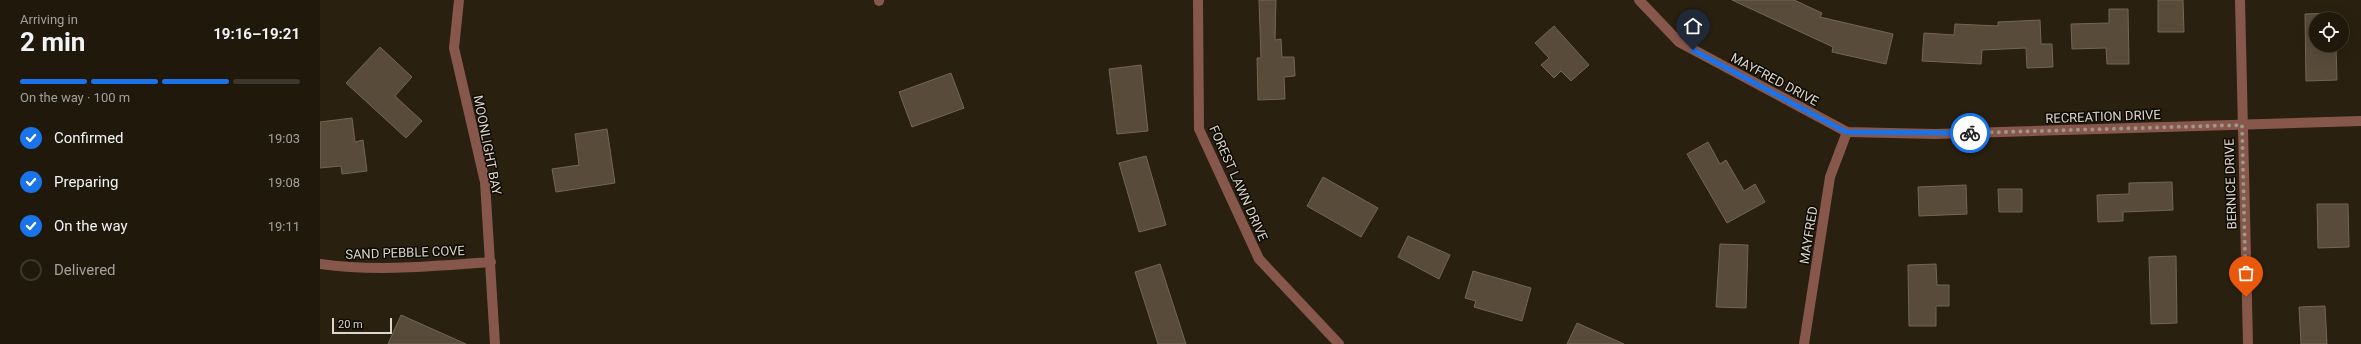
<!DOCTYPE html>
<html lang="en">
<head>
<meta charset="utf-8">
<style>
	:root { --surface:#1f180b; --page:#2c2519; --text:#f1f3f6; --muted:#a1a09d; --line:#3c372c; --accent:#1a73e8 }
	body { margin:0; font-family:Roboto,sans-serif; background:var(--page); color:var(--text); height:100vh; display:flex; flex-direction:column; font-size:15px; white-space:nowrap }
	* { box-sizing:border-box; margin:0 }
	p { font-size:13px; color:var(--muted) }
	.icon { flex:none; width:22px; height:22px; fill:none; stroke:currentColor; stroke-width:2; stroke-linecap:round; stroke-linejoin:round }
	.map { position:relative; flex:1; overflow:hidden }
	.sheet { display:flex; flex-direction:column; background:var(--surface); width:320px }
	.sheet>* { flex:none }
	.buttons { position:absolute; left:1989px; top:12px; display:grid; gap:8px }
	.buttons a { display:grid; place-items:center; width:40px; height:40px; border-radius:50%; background:var(--surface); box-shadow:0 4px 16px #0002,0 0 0 1px var(--line); font-size:20px }
	.scale { position:absolute; left:12px; bottom:10px; width:60px; box-sizing:border-box; padding-left:4px; border:2px solid #dcd6cb; border-top:0; font-size:11px; line-height:14px; white-space:nowrap; color:#dcd6cb; -webkit-text-stroke:3px #0e0a04; paint-order:stroke }
	.pin { position:absolute; display:grid; place-items:center; width:34px; height:34px; color:#fff; margin:-41px -17px; border-radius:50% 50% 50% 0; rotate:-45deg; box-shadow:0 0 4px #0007 }
	.pin .icon { rotate:45deg }
	.courier { position:absolute; display:grid; place-items:center; width:40px; height:40px; margin:-20px; border:3px solid #1a73e8; border-radius:50%; background:#fff; color:#222; box-shadow:0 1px 5px #0007 }
	.overview em { font-style:normal; font-weight:700 }
	.overview div { display:flex; flex-direction:column-reverse }
	.overview { display:flex; align-items:center; justify-content:space-between; height:68px; padding:0 20px }
	h1 { font-size:26px; font-weight:700; line-height:30px }
	.bar { display:grid; grid-template-columns:repeat(4,1fr); gap:6px 4px; align-content:center; height:48px; padding:0 20px }
	.bar i { height:5px; border-radius:3px; background:var(--line) }
	.bar .current { background:var(--accent) }
	.bar p { grid-column:span 4 }
	ol { padding:0 20px; list-style:none }
	li { display:flex; align-items:center; gap:12px; height:44px }
	li p { margin-inline-start:auto }
	li .icon { padding:4px; border-radius:50%; background:var(--accent); color:#fff; stroke-width:4 }
	li:last-child { color:var(--muted) }
	li i { width:22px; height:22px; border:2px solid var(--line); border-radius:50% }
	main { display:flex; flex:1; min-height:0 }
	.map>svg:first-child { display:block }
	.building { fill:#584b3a; stroke:#736655 }
	.lines { fill:none; stroke-linecap:round; stroke-linejoin:round }
	.minor { stroke:#88574c; stroke-width:10 }
	.done { stroke:#9d9689; stroke-width:4; stroke-dasharray:0 7.2 }
	.route { stroke:#1a73e8; stroke-width:5 }
	.labels { text-anchor:middle; stroke-width:3; stroke-linejoin:round; paint-order:stroke }
	.street-label { font-size:13px; fill:#dcd6cb; stroke:#0e0a04 }
</style>
</head>
<body>
<main>
<section class="sheet">
<div class="overview"><div><h1>2 min</h1><p>Arriving in</p></div><em>19:16–19:21</em></div>
<div class="bar"><i class="current"></i><i class="current"></i><i class="current"></i><i></i><p>On the way · 100 m</p></div>
<ol>
<li><svg class="icon" aria-label="check" viewBox="0 0 24 24"><path d="M5 12l5 5 9-10"/></svg>Confirmed<p>19:03</p></li>
<li><svg class="icon" aria-label="check" viewBox="0 0 24 24"><path d="M5 12l5 5 9-10"/></svg>Preparing<p>19:08</p></li>
<li><svg class="icon" aria-label="check" viewBox="0 0 24 24"><path d="M5 12l5 5 9-10"/></svg>On the way<p>19:11</p></li>
<li><i></i>Delivered</li>
</ol>
</section>
<div class="map">
<svg width="2041" height="344" viewBox="0 0 2041 344">
	<rect width="100%" height="100%" fill="#29200f"/>
	<g class="building">
		<path d="M939,0h17l-1,40 6,-1 1,18h12l1,19 -11,1 1,22 -27,1 -1,-42h4z"/>
		<path d="M1412,0h62l28,13 -2,4 73,17 -7,30 -54,-12 1,-5z"/>
		<path d="M1838,0h25l1,32h-26z"/>
		<path d="M1789,9h19l1,55h-22l-1,-16 -34,1 -1,-25 38,-1z"/>
		<path d="M2015,13v6h-19v26h20l1,35 -31,1 -1,-67z"/>
		<path d="M1720,20l1,24h11l1,23 -26,1 -1,-20 -44,2 -1,14 -59,-3 2,-28 30,2 1,-11 43,2v-4z"/>
		<path d="M1234,26l35,39 -18,16 -10,-10 -7,7 -13,-13 8,-7 -14,-15z"/>
		<path d="M60,47l32,30 -17,19 27,25 -16,17 -60,-55z"/>
		<path d="M821,65l7,66 -31,3 -8,-65z"/>
		<path d="M631,73l13,35 -52,19 -13,-35z"/>
		<path d="M32,118l3,24 8,-2 4,31 -25,3 -1,-8 -21,2v-46z"/>
		<path d="M287,129l8,54 -59,9 -4,-23 27,-4 -4,-31z"/>
		<path d="M1388,142l12,22 6,-4 18,31 11,-7 10,18 -38,21 -40,-69z"/>
		<path d="M826,156l20,69 -27,7 -20,-69z"/>
		<path d="M1003,177l55,31 -17,29 -54,-31z"/>
		<path d="M1852,182l1,28 -50,2v9l-25,1 -1,-27 32,-1v-11z"/>
		<path d="M1646,185l1,29 -48,2 -1,-29z"/>
		<path d="M1678,189h24v23h-23z"/>
		<path d="M1997,204h31l1,43 -31,1z"/>
		<path d="M1088,236l42,19 -11,24 -41,-22z"/>
		<path d="M1400,244l28,1 -2,63 -30,-1z"/>
		<path d="M1856,256l1,67 -26,1 -2,-67z"/>
		<path d="M840,264l26,80h-28l-23,-72z"/>
		<path d="M1616,264l1,21h12v21h-13v20h-27l-1,-61z"/>
		<path d="M1153,271l58,17 -9,33 -48,-14 2,-6 -11,-3z"/>
		<path d="M2005,306l2,38h-26l-2,-37z"/>
		<path d="M81,315l65,29h-78z"/>
		<path d="M1257,323l47,21h-57z"/>
	</g>
	<g class="lines">
		<g class="minor">
			<path d="M139,0l-5,48 31,134 10,162"/>
			<path d="M559,0v1"/>
			<path d="M878,0l1,129 60,130 80,85"/>
			<path d="M1319,0l40,42 168,90 88,2 426,-13"/>
			<path d="M1920,0l8,344"/>
			<path d="M0,264c57,8 114,2 171,-2"/>
			<path d="M1484,344l26,-167 17,-45"/>
		</g>
	</g>
	<g class="lines">
		<path class="done" d="M1650,133l272,-8 4,172"/>
		<path class="route" d="M1373,50l153,82 124,1"/>
	</g>
	<g class="labels">
		<g class="street-label">
			<text transform="translate(1455 79) rotate(28)" y="5">MAYFRED DRIVE</text>
			<text transform="translate(1783 116) rotate(-2)" y="5">RECREATION DRIVE</text>
			<text transform="translate(168 145) rotate(79)" y="5">MOONLIGHT BAY</text>
			<text transform="translate(919 183) rotate(66)" y="5">FOREST LAWN DRIVE</text>
			<text transform="translate(1910 184) rotate(-92)" y="5">BERNICE DRIVE</text>
			<text transform="translate(1488 235) rotate(-81)" y="5">MAYFRED</text>
			<text transform="translate(85 252) rotate(-2)" y="5">SAND PEBBLE COVE</text>
		</g>
	</g>
</svg>
<div class="buttons">
<a><svg class="icon" aria-label="locate" viewBox="0 0 24 24"><circle cx="12" cy="12" r="6"/><path d="M12 2v4M12 18v4M2 12h4M18 12h4"/></svg></a>
</div>
<div class="scale">20 m</div>
<div class="pin" style="left:1926px;top:297px;background:#ea580c"><svg class="icon" aria-label="bag" viewBox="0 0 24 24"><path d="M5 8h14l-1 12H6zM9 8a3 3 0 0 1 6 0"/></svg></div>
<div class="pin" style="left:1373px;top:50px;background:#1f2937"><svg class="icon" aria-label="home" viewBox="0 0 24 24"><path d="M3 11l9-7 9 7M6 9v11h12V9"/></svg></div>
<div class="courier" style="left:1650px;top:133px"><svg class="icon" aria-label="bike" viewBox="0 0 24 24"><circle cx="6" cy="16" r="4"/><circle cx="18" cy="16" r="4"/><path d="M6 16l4-8h5l3 8M10 8l3 8H6M13 5h3"/></svg></div>
</div>
</main>
</body>
</html>
